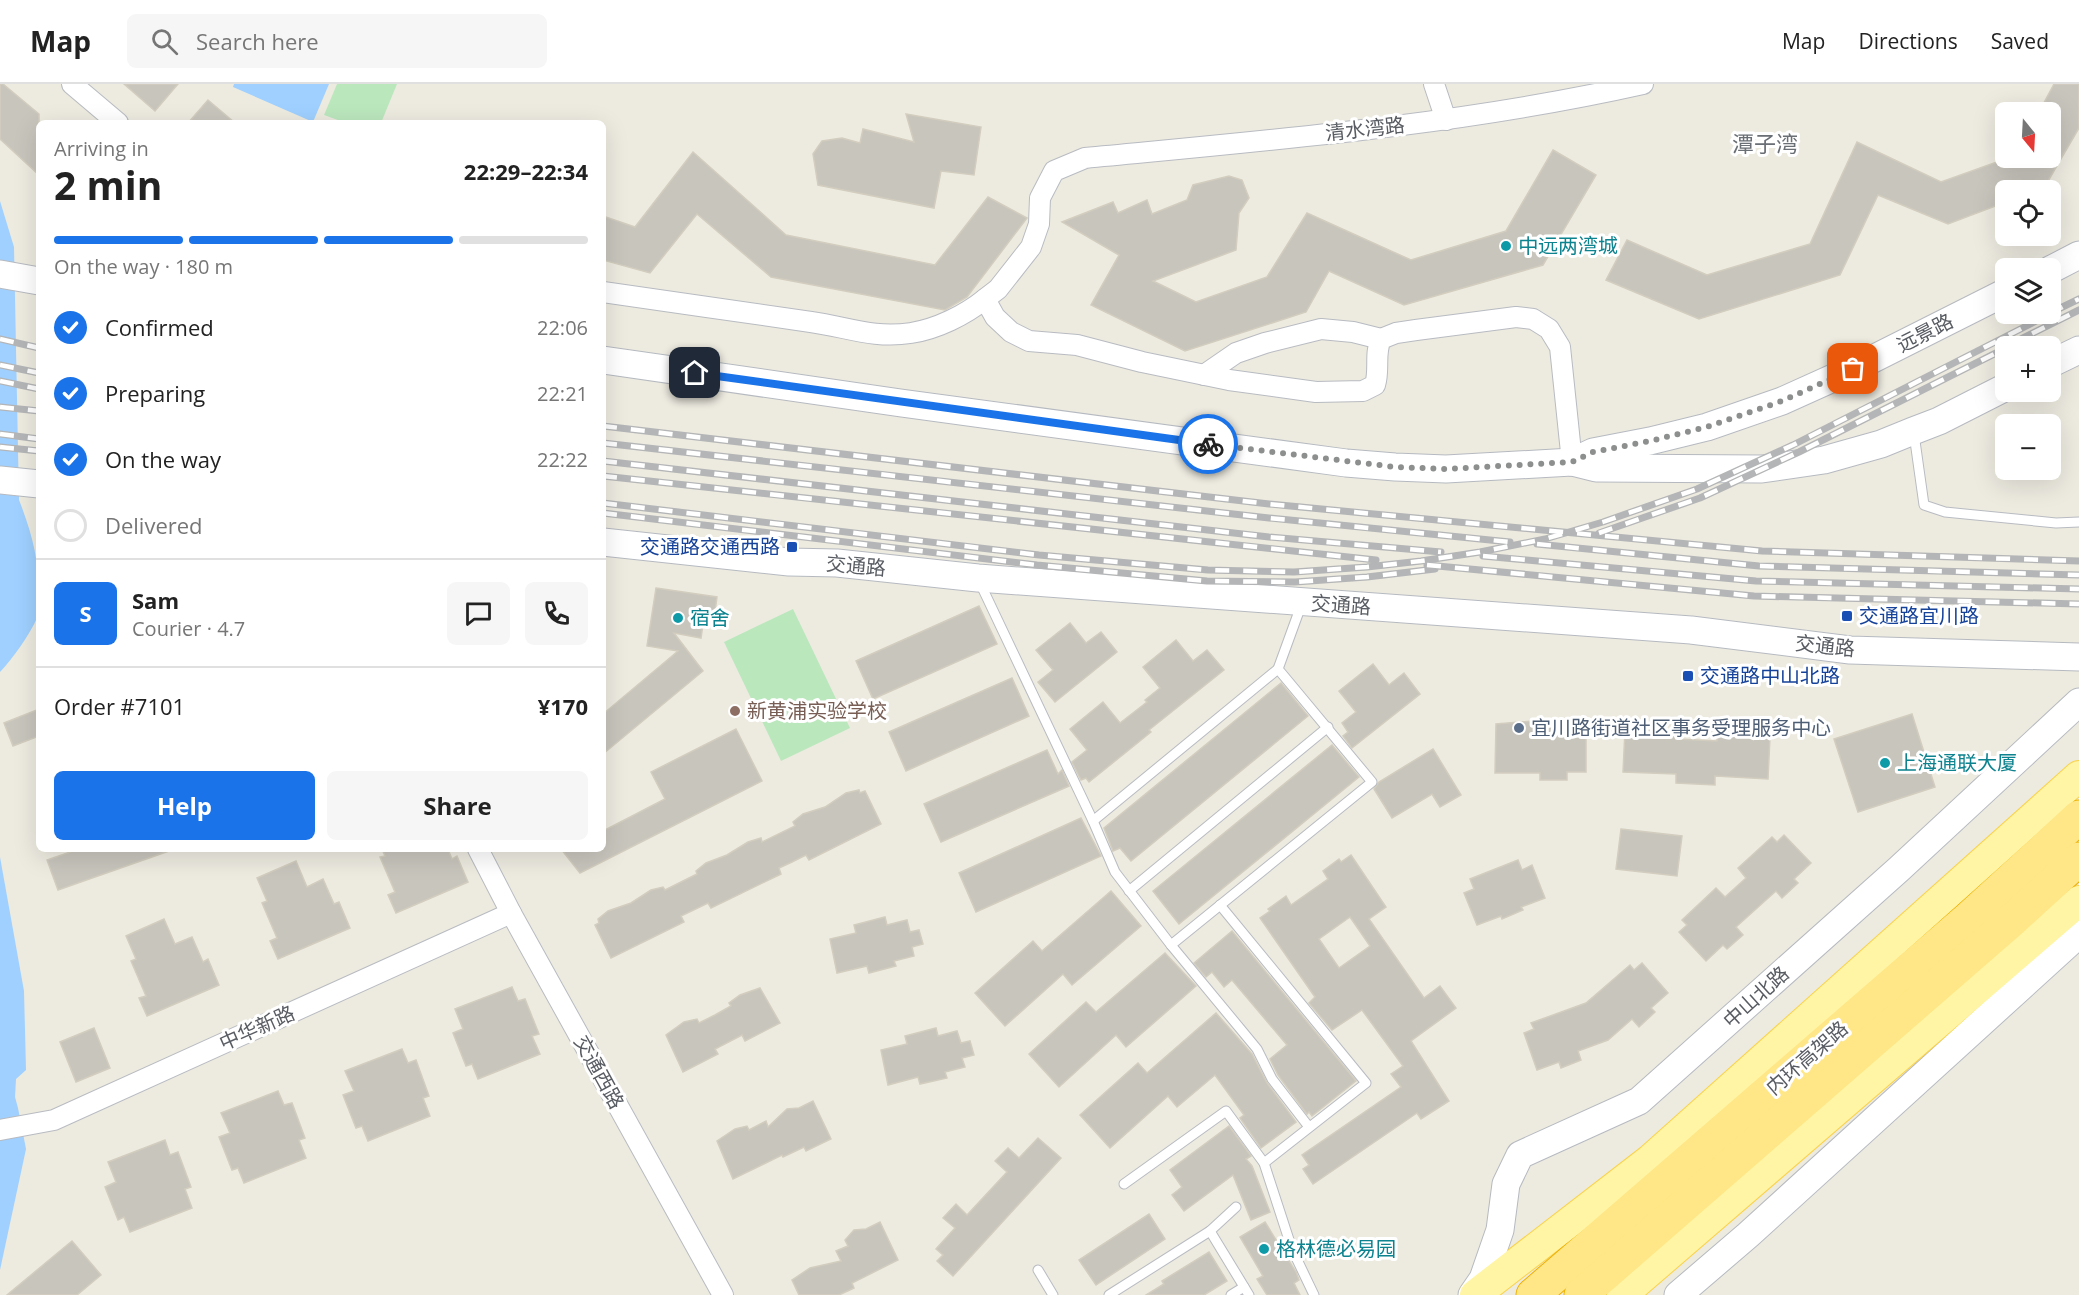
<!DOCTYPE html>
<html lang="en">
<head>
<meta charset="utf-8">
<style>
	:root { --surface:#fff; --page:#f6f6f6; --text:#222; --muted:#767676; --line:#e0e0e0; --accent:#1a73e8 }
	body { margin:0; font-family:"Open Sans","Noto Sans SC",sans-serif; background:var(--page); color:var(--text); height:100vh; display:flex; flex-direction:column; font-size:22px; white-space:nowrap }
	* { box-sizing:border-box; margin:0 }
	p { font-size:20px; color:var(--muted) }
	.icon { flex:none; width:33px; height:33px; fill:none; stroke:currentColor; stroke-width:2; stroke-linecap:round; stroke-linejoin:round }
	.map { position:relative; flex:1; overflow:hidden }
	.sheet { position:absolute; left:36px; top:36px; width:570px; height:732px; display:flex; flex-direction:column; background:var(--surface); border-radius:9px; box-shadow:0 6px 24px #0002 }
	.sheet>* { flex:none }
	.needle { width:39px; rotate:162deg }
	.controls { position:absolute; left:1995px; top:18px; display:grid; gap:12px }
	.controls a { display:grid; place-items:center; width:66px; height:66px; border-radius:9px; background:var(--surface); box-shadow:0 6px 24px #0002; font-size:30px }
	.pin { position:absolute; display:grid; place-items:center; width:51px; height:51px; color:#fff; margin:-26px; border-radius:12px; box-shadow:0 3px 9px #0006 }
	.courier { position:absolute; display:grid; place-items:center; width:60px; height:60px; margin:-30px; border:4px solid #1a73e8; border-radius:50%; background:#fff; color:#222; box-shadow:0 2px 8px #0007 }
	.headline em { font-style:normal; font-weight:700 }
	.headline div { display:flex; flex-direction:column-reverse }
	.headline { display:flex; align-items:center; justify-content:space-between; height:102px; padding:0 18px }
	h1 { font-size:39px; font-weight:700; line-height:45px }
	.bar { display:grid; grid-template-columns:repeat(4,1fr); gap:9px 6px; align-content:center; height:72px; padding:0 18px }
	.bar i { height:8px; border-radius:4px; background:var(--line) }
	.bar .current { background:var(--accent) }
	.bar p { grid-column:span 4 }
	.line { display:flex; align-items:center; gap:15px; padding:0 18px; border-top:2px solid var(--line) }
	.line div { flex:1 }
	.round { display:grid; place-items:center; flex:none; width:63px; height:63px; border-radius:9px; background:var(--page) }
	ol { padding:0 18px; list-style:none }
	li { display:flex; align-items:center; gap:18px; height:66px }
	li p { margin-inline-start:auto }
	li .icon { padding:6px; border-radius:50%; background:var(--accent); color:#fff; stroke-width:4 }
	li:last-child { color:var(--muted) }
	li i { width:33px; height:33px; border:3px solid var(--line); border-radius:50% }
	.primary-button { display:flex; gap:12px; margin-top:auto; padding:12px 18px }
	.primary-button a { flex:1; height:69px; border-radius:9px; background:var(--accent); color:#fff; font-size:24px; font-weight:700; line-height:69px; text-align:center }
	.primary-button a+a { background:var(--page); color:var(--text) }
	header { display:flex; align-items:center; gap:36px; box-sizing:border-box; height:84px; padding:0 30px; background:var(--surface); border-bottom:2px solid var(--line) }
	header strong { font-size:28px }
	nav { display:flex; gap:33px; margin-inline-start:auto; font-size:21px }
	.search { width:420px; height:54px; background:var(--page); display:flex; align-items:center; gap:15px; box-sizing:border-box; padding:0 21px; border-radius:9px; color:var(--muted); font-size:22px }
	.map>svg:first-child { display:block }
	.green { fill:#bbe7bd }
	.water { fill:#9fd0ff }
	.building { fill:#c8c5bd; stroke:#d2cdbe; stroke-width:1.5; fill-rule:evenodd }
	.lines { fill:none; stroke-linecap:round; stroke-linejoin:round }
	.lane-casing { stroke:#b8bbc1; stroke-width:11 }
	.street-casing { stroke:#b8bbc1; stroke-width:22 }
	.secondary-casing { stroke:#b6bac0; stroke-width:29 }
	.primary-casing { stroke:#fad24d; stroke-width:32 }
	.highway-casing { stroke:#eeaf00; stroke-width:35 }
	.lane { stroke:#fff; stroke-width:9 }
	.street { stroke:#fff; stroke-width:20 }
	.secondary { stroke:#fff; stroke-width:27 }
	.primary { stroke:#fff5a4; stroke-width:30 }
	.highway { stroke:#ffe686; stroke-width:33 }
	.rail-casing { stroke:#b4b5b6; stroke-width:7 }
	.rail { stroke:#fff; stroke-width:4.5; stroke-dasharray:14; stroke-linecap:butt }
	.done { stroke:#8d8f8f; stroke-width:6; stroke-dasharray:0 10.8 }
	.route { stroke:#1a73e8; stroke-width:8 }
	.culture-dot { fill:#0f9aa8; stroke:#fff; stroke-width:2 }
	.transit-dot { fill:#1a4fb4; stroke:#fff; stroke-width:2 }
	.education-dot { fill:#8d6e63; stroke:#fff; stroke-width:2 }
	.service-dot { fill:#5c6f8a; stroke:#fff; stroke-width:2 }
	.labels { text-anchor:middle; stroke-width:6; stroke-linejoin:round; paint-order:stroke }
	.street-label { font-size:20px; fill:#595d63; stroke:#fff }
	.culture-label { font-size:20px; fill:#0d838f; stroke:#fff; text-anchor:start }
	.transit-label { font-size:20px; fill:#164399; stroke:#fff; text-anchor:start }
	.education-label { font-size:20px; fill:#785e54; stroke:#fff; text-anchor:start }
	.service-label { font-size:20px; fill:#4e5e75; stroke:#fff; text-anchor:start }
	.quarter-label { font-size:22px; fill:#6a6f75; stroke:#fff }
</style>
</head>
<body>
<header>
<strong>Map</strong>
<div class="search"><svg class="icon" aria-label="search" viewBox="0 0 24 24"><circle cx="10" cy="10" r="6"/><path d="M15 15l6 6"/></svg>Search here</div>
<nav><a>Map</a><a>Directions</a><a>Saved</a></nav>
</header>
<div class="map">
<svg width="2079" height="1211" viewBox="0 0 2079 1211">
	<rect width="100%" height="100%" fill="#edebe0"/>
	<g class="green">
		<path d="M337,0h60l-16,39h-35l-22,-8z"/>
		<path d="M793,525l57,119 -69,33 -57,-119z"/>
	</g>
	<g class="water">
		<path d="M234,0h95l-16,38 -80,-35z"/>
		<path d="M0,117l14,46 5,253c13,33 20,60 20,95 0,8 1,16 -2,23 -8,18 -24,40 -37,54z"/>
		<path d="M0,773l24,134 2,79 -10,9 -1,18 3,11 8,41 -26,121z"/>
	</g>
	<g class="building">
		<path d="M0,0h3l36,30v61l-39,-36z"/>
		<path d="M124,0h54l-23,27z"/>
		<path d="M2054,0h25v44l-35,60 -7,2h-31v12l-58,22 -70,-29 -38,80 -141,44 -93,-39 21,-40 80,35 103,-31 47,-102 84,40 67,-24h42v-46h-11z"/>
		<path d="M208,16l27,23h-47z"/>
		<path d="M906,30l75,13 -7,48 -33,-4 -7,37 -116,-23 -5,-31 9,-13 20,-3 18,5 3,-14 51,13z"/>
		<path d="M1553,66l43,25 -53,90 -139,40 -75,-34 -23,41 -121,39 -94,-46 28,-50 -57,-33 51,-20 5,11 29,-13 5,14 35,-14 6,-15 36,-9 13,4 7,18 -10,15 -3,37 -83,31 43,21 71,-25 40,-64 104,47 95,-29z"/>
		<path d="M693,68l93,83 149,30 53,-68 39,21 -60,79 -22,13 -174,-33 -74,-63 -47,59 -47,-13v-44l32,11z"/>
		<path d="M656,504l61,9 -3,22 -10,-1 -3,20 -27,-5 29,38 -100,83v-40l75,-63 -31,-5z"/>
		<path d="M979,522l18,38 -124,55 -17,-38z"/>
		<path d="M1070,539l16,20 15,-11 16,20 -62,50 -17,-20 15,-12 -17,-20z"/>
		<path d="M1176,556l17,21 14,-11 17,20 -75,60 2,2 -62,50 -3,-4 -5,2 -9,-18 15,-12 -17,-21 33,-27 17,21 27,-21 -2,-2 15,-12 -17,-21z"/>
		<path d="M1373,580l16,21 15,-12 16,21 -68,54 -9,-12 5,-4 -6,-9 14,-11 -17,-21z"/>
		<path d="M1012,594l17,38 -123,55 -17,-39z"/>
		<path d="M1281,599l27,33 -177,145 -11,-13 -7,3 -9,-23z"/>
		<path d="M39,625v27l-26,10 -9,-23z"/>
		<path d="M1912,630l23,73 -77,25 -24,-73z"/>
		<path d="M1580,633l6,6v49h-19v8h-27v-7h-45l1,-49z"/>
		<path d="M736,645l26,52 -182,92 -19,-24h42v-18l62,-32 -14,-27z"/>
		<path d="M1625,646l53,2v7l39,2v-7l53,3 -2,42 -53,-3v9l-39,-2v-9l-53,-2z"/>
		<path d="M1332,661l27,32 -180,147 -26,-33z"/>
		<path d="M1433,665l28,46 -21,12 -8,-13 -40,24 -18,-29 5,-7z"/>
		<path d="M1047,666l11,24 4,-4 7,16 -128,56 -17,-38z"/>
		<path d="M859,706l1,3 5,-2 16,33 -72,36 -3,-5 -14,7 -13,6 2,6 -70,34 -3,-5 -27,13 3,6 -73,36 -16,-33 4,-2 -1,-4 10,-8 23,-8 20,-13 12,-3 2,3 32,-16 -1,-3 10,-8 21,-8 21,-13 13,-4 1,4 33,-16 -2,-4 10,-8 22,-7 21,-14z"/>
		<path d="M1081,734l20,38 -125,56 -17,-39z"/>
		<path d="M1621,745l61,7 -5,40 -61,-7z"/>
		<path d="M1784,751l27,28 -17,16 4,4 -16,15 -6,-7 -40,36 7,8 -16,14 -4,-4 -17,16 -27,-29 8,-7 -5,-5 34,-32 9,9 21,-19 -8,-10 34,-31 5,5z"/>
		<path d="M79,765h89l1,2 -111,39 -11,-30z"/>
		<path d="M382,765h66l4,10 5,-3 11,26 -72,31 -8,-18 7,-3 -15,-35 5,-1z"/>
		<path d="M1351,771l35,52 -17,12 55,79 16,-12 16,22 -45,33 38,60 -28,18 -4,-6 -104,71 -10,-15 6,-4 -7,-10 99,-68 -10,-13 12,-8 -41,-56 -30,20 -23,-27 6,-6 -55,-79 10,-7 -2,-2 18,-13 5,9 37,-26 -5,-8 16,-12 2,3zM1350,833l20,29 -31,22 -20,-29z"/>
		<path d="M1518,776l4,10 10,-5 13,33 -24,9 2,3 -21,9 -1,-3 -24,9 -13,-32 10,-4 -4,-10z"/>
		<path d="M296,777l11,26 16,-8 11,25 5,-2 11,26 -72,31 -8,-18 7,-3 -15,-35 5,-2 -10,-23z"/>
		<path d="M1111,807l30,35 -69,59 -9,-11 -58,52 -30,-33 58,-52 9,10z"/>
		<path d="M885,833l2,8 20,-5 3,12 9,-2 4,14 -11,3 2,9 -20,5 2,5 -27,7 -2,-7 -30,7 -7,-34 26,-6 -2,-8z"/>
		<path d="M164,835l11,25 17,-7 11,25 5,-3 11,26 -72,31 -8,-18 7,-2 -15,-35 5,-2 -10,-23z"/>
		<path d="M1232,847l124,150 -44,35 -3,-4 -2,2 -29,-39 -8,-16 17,-14 -55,-65 -8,7 -12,-15 -6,5 -12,-14z"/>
		<path d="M1165,869l31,33 -70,61 -10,-12 -57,52 -30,-33 57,-52 10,10z"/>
		<path d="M1642,879l26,30 -17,15 4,4 -16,15 -7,-8 -24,21 -30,11 3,9 -20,8 -2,-6 -22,8 -13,-37 10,-4 -3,-6 55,-20 44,-38 4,5z"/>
		<path d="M512,903l6,14 7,-2 14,35 -7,2 8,18 -62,25 -6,-15 -6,2 -13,-33 10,-4 -8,-20z"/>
		<path d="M760,904l20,35 -35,18 -3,-6 -27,14 3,5 -35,18 -17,-37 18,-13 13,-3 2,4 16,-8 16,-9 -2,-3 11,-8z"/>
		<path d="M1216,929l36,41 15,29 29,39 -35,26 -21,-30 4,-3 -29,-40 -38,32 -9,-11 -58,52 -30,-33 58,-52 9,10z"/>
		<path d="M94,944l16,40 -34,14 -16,-40z"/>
		<path d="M936,944l2,8 19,-5 4,12 9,-2 4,14 -12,3 3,9 -20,5 2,6 -27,6 -2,-7 -30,8 -7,-35 26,-6 -2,-8z"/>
		<path d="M402,965l6,14 8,-3 13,36 -6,2 7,18 -62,25 -6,-15 -6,2 -13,-33 11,-4 -9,-20z"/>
		<path d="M278,1007l6,14 8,-2 13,35 -6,2 7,18 -62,25 -6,-15 -6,2 -13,-33 11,-4 -9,-20z"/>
		<path d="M813,1017l18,38 -25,12 -2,-4 -21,10 -1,-2 -49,24 -16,-38 18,-12 12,-3 2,4 17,-9 2,6 19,-18 12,-1z"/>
		<path d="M1229,1042l22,30 -5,3 6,7 18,46 -19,8 -18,-45 -49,36 -12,-16 10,-8 -12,-17z"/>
		<path d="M1038,1054l23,20 -108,118 -16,-15 6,-6 -7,-6 19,-21 -12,-10 13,-14 11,11 40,-43 -12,-11 13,-13 11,10z"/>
		<path d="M165,1056l5,15 8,-3 13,35 -6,2 7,19 -62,24 -6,-15 -6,3 -13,-33 11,-5 -8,-20z"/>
		<path d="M1149,1130l16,25 -69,46 -17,-25z"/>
		<path d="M880,1138l18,38 -46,23 2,5 -15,7h-40l-7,-15 18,-12 31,-7 -5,-10 12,-5 -3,-6 9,-10 12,-1z"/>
		<path d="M1265,1138l31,50 3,8 -5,3 6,12h-33l-10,-16 6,-3 -23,-39z"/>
		<path d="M72,1157l29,34 -24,20h-70z"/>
		<path d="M1209,1168l18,29 -23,14h-58l18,-11 -2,-3z"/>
	</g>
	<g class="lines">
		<g class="lane-casing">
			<g id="lane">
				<path d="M1914,350l10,71 21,7 111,11 23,-1"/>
				<path d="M980,499l113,238 22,51 56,73 86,104 15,30 37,48"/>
				<path d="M1093,737l185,-152"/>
				<path d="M1129,807l199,-164"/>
				<path d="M1220,821l146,178 -102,80"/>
				<path d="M1171,861l201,-163 -94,-113 24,-66"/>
				<path d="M1124,1100l102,-73 38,52 28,86 22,46"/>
				<path d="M1210,1147l39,64"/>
				<path d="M1038,1186l15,25"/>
				<path d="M1109,1211l101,-64 26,-24"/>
				<path d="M1231,1211l13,-8"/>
			</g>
		</g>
		<g class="street-casing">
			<g id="street">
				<path d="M72,0l46,39"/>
				<path d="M1434,0l12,36"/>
				<path d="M603,208c69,10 139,20 208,30 36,5 63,17 100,11 26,-4 54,-18 74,-34l10,18 16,15 18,9 48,4 65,17 87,18 87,12 47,-1 12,-6c5,-16 -1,-31 6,-46l15,-6 20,-3 100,-13 17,2 16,10 11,18 12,115"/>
				<path d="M985,215l13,-10 33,-42 8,-23 1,-26 14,-27 31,-13c186,-18 375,-33 558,-74"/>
				<path d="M1204,291l32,-22 29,-10 56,-14 32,3 28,7"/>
				<path d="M478,765l33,64 212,382"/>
				<path d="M0,1046l54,-10 457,-207"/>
			</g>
		</g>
		<g class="secondary-casing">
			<g id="secondary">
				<path d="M2050,186l29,-15"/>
				<path d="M0,190l39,7"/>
				<path d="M603,276l298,43 445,60 49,4 51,2 126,-7 24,6 166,1 62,-9 57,-16 32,-13 26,-10 67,-34"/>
				<path d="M2050,280l29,-14"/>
				<path d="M1572,378l21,-10 57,-11 57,-14 75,-26 71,-32 153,-77"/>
				<path d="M0,396l39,4"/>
				<path d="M603,458l186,20 48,1 141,15 713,52 159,20 229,7"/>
				<path d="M1472,1211l11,-16 17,-49 6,-46 14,-29 119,-54 260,-232 180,-167"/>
				<path d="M1678,1211l70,-60 331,-301"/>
			</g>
		</g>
		<g class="primary-casing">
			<g id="primary">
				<path d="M1475,1211l176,-136 428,-383"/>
				<path d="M1622,1211l457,-394"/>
			</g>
		</g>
		<g class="highway-casing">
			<g id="highway">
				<path d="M1533,1211l437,-378 109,-100"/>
				<path d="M1581,1211l430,-374 68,-62"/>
			</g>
		</g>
		<use href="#lane" class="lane"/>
		<use href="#street" class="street"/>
		<use href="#secondary" class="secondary"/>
		<use href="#primary" class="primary"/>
		<use href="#highway" class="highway"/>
		<g class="rail-casing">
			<g id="rail">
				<path d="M2050,229l29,-14"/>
				<path d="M0,255l39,9"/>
				<path d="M2007,262l72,-36"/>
				<path d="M0,281l39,8"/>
				<path d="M0,297l39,8"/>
				<path d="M0,323l39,4"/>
				<path d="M603,342l666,78 493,47 317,10"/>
				<path d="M0,350l39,5"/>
				<path d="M603,359l666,75 241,24"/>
				<path d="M0,363l39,4"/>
				<path d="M603,377l666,76 172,15"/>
				<path d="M603,392l773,84"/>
				<path d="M603,419l436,52 169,15 86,2 73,-5 54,-6 59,-9 65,-13 58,-17 94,-33 96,-44 257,-131"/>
				<path d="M603,429l434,52 170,16 88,1 72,-5 68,-8"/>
				<path d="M1599,449l101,-35 99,-46 207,-104"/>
				<path d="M1537,460l222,22 320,9"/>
				<path d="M1483,472l273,25 323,8"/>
				<path d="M1427,481l327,31 325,8"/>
			</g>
		</g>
		<use href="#rail" class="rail"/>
	</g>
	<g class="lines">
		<path class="done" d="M1208,360l187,23 51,2 126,-7 21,-10 57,-11 57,-14 75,-26 71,-32"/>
		<path class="route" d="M695,289l513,71"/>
	</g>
	<g class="culture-dot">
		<circle cx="1506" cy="162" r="6"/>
		<circle cx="678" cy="534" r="6"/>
		<circle cx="1885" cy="679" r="6"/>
		<circle cx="1264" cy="1165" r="6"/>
	</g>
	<g class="transit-dot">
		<rect x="786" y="457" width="12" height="12" rx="3"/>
		<rect x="1841" y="526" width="12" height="12" rx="3"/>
		<rect x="1682" y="586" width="12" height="12" rx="3"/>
	</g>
	<circle class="education-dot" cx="735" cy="627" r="6"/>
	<circle class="service-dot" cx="1519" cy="644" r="6"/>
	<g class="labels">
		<g class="street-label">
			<text transform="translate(1365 45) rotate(-6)" y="7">清水湾路</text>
			<text transform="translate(1925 249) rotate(-27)" y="7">远景路</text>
			<text transform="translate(856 482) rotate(5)" y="7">交通路</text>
			<text transform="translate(1341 521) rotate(4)" y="7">交通路</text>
			<text transform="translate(1825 562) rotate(6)" y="7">交通路</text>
			<text transform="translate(1756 913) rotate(-42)" y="7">中山北路</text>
			<text transform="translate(257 944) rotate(-24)" y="7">中华新路</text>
			<text transform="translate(1807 974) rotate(-41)" y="7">内环高架路</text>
			<text transform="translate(599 988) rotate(61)" y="7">交通西路</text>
		</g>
		<g class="culture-label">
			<text x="1518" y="169">中远两湾城</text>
			<text x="690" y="541">宿舍</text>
			<text x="1897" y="686">上海通联大厦</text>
			<text x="1276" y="1172">格林德必易园</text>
		</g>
		<g class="transit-label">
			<text x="780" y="470" text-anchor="end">交通路交通西路</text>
			<text x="1859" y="539">交通路宜川路</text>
			<text x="1700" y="599">交通路中山北路</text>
		</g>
		<g class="education-label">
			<text x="747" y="634">新黄浦实验学校</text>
		</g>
		<g class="service-label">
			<text x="1531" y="651">宜川路街道社区事务受理服务中心</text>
		</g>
		<g class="quarter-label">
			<text x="1765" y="68">潭子湾</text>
		</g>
	</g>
</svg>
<div class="controls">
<a><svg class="needle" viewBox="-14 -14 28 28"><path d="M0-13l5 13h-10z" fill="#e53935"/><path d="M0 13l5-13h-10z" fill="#767676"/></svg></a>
<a><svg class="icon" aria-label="locate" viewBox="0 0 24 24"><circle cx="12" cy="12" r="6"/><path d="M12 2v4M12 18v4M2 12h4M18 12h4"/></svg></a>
<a><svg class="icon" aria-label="layers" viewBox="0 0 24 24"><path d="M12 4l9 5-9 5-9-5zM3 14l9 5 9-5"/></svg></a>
<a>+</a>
<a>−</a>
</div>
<div class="pin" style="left:1853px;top:285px;background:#ea580c"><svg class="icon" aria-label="bag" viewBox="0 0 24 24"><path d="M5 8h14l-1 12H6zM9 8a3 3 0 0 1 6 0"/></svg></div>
<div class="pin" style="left:695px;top:289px;background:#1f2937"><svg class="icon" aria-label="home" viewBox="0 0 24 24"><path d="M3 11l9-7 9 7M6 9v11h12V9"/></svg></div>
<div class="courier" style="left:1208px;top:360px"><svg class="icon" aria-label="bike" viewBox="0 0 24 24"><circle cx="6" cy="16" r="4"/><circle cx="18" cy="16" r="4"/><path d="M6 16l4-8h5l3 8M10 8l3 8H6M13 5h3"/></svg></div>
<section class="sheet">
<div class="headline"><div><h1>2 min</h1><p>Arriving in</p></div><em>22:29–22:34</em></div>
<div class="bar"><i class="current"></i><i class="current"></i><i class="current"></i><i></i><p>On the way · 180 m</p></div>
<ol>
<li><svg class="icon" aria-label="check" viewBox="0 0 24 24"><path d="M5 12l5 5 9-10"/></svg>Confirmed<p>22:06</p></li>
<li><svg class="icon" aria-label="check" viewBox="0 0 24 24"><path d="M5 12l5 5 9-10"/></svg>Preparing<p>22:21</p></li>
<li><svg class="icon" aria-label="check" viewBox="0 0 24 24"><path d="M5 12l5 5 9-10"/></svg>On the way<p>22:22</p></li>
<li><i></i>Delivered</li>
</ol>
<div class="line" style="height:108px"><b class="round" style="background:var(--accent);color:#fff">S</b><div><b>Sam</b><p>Courier · 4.7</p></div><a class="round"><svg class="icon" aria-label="chat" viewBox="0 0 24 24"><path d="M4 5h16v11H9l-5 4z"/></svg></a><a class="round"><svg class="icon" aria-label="phone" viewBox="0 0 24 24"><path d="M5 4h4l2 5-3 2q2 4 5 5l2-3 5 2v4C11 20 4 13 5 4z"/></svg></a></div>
<div class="line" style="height:78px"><div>Order #7101</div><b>¥170</b></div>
<div class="primary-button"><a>Help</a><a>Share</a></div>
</section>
</div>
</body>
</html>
